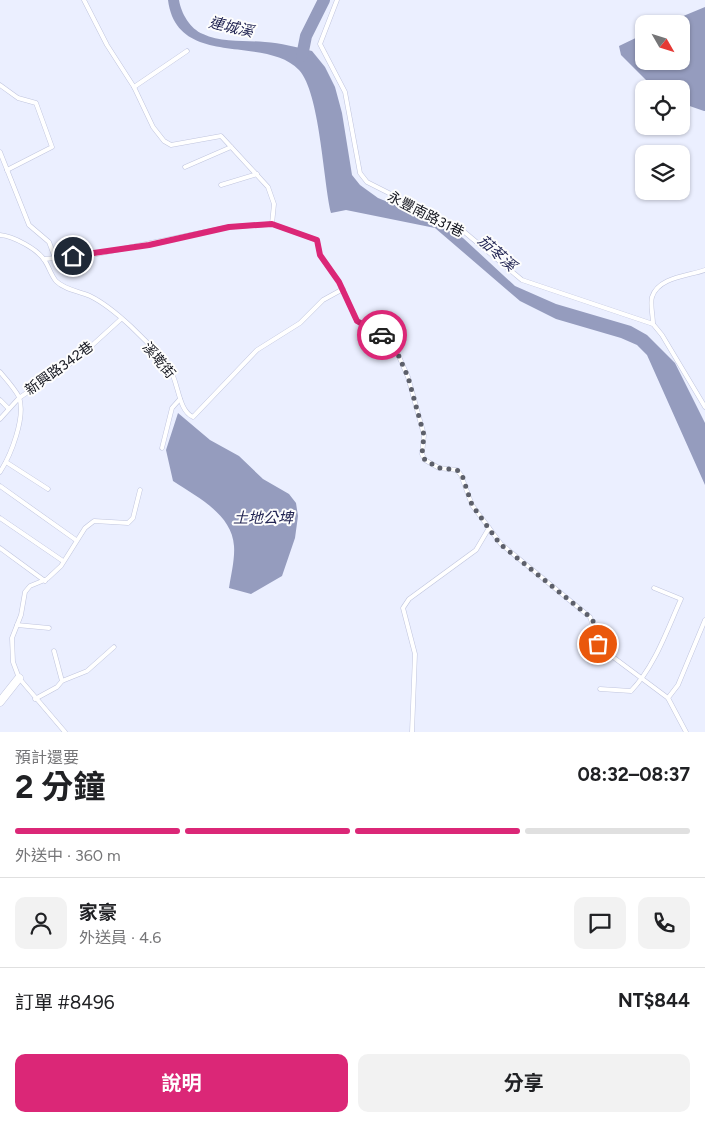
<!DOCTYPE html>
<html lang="zh-TW">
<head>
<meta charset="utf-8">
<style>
	:root { --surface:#fff; --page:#f2f2f2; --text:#202124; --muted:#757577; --line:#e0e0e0; --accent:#db2777 }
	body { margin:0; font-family:Figtree,"Noto Sans TC",sans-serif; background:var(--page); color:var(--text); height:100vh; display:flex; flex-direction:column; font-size:19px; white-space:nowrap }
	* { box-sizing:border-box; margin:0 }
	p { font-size:16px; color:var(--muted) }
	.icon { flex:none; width:28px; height:28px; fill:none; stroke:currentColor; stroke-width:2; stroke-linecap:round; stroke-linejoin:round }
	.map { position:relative; height:732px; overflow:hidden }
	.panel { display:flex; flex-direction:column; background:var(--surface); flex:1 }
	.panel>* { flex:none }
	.needle { width:32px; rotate:129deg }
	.controls { position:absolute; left:635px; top:15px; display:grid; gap:10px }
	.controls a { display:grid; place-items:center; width:55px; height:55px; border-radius:10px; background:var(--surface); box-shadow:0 1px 4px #0004; font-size:25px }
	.pin { position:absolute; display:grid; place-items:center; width:42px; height:42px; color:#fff; margin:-21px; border:2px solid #fff; border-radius:50%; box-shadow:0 1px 5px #0007 }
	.courier { position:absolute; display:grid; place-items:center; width:50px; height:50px; margin:-25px; border:4px solid #db2777; border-radius:50%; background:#fff; color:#222; box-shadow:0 1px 6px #0007 }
	.overview em { font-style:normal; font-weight:700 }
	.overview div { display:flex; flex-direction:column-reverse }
	.overview { display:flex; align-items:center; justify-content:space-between; height:85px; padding:0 15px }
	h1 { font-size:32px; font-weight:700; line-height:38px }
	.bar { display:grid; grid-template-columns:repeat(4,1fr); gap:8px 5px; align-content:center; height:60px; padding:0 15px }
	.bar i { height:6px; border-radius:4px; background:var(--line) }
	.bar .active { background:var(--accent) }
	.bar p { grid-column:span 4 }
	.line { display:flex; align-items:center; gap:12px; padding:0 15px; border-top:1px solid var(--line) }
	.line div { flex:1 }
	.round { display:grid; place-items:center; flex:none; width:52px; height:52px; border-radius:10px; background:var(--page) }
	.primary-button { display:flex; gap:10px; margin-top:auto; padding:10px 15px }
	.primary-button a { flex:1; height:58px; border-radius:10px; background:var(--accent); color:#fff; font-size:20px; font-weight:700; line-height:58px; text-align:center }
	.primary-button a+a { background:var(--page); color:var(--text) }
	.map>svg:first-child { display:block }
	.water { fill:#959cbe }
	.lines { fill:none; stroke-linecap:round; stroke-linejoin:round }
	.river { stroke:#959cbe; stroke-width:12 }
	.service-casing { stroke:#c0c5de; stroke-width:5 }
	.minor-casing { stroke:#c0c5de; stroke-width:9 }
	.service { stroke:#fff; stroke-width:4 }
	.minor { stroke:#fff; stroke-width:8 }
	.done { stroke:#5d606b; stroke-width:5; stroke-dasharray:0 9 }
	.route { stroke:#db2777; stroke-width:6 }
	.labels { text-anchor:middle; stroke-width:4; stroke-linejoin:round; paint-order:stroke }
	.street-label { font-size:14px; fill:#11131c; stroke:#fdfdfd }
	.water-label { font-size:15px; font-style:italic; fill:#222553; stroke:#fdfdfd }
</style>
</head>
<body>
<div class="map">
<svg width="705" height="732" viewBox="0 0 705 732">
	<rect width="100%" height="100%" fill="#ebefff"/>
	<g class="water">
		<path d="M168,0h11c2,13 11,29 24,34 18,9 43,6 62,8 16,1 31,5 47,9l13,16 10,20 7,26 10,62 8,10 18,13 62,25 23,15 52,48 41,18 75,22 16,9 28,28 30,60v62l-58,-130 -10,-10 -16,-7 -65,-19 -36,-18 -85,-73 -89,-18 -15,3c-8,-34 -11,-120 -32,-143 -34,-36 -122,0 -131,-70z"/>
		<path d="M705,7v104h-1l-23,-8v-14l-28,-2 -32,-32 -2,-9 25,-12v27h37v-37h-17z"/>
		<path d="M178,413l32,27 29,16 24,23 26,15 7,9 2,13 -3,22 -13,38 -31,18 -22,-6c2,-13 6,-29 5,-42 -2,-32 -37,-49 -61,-65l-7,-31z"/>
	</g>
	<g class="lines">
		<path class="river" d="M302,56l4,-20 18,-36"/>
		<g class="service-casing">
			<g id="service">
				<path d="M84,0l23,45 27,42 19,40 11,14 7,4 50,-9 47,51 6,17 -2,20"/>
				<path d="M337,0l-17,44 25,48 15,81 7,9 95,48 60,50 131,44 9,11 43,72"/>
				<path d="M0,85l18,13 18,5 16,44 -45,23"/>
				<path d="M134,87l53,-36"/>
				<path d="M0,152l29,73 20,17 6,16"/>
				<path d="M185,167l46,-20"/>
				<path d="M221,185l36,-11"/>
				<path d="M0,235c13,1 38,14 45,26 4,6 6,14 11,20 9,9 23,10 34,15 25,12 59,47 77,68 12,15 10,46 26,53l64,-67 43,-27 23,-23 20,-11"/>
				<path d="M44,259l48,-4 137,-28 43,-3 45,16 3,15 19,27 18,39 25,15 15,16 11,25 16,58 -2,19 3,6 14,8 18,2 4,5 11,30 29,39 89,73 11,31 67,50 18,34"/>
				<path d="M653,324c0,-8 -3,-20 -1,-27 6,-20 36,-21 53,-27"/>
				<path d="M0,372c6,7 15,17 19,25 7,20 -8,58 -19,75"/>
				<path d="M0,400l8,8"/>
				<path d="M0,419l19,-21 58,-39 44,-40"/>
				<path d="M162,448l10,-40 8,-9"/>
				<path d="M6,462l42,27"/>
				<path d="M0,486l76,54"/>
				<path d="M0,518l63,43"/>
				<path d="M0,548l45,33"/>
				<path d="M17,625l32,3"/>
				<path d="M62,681l25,-10 27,-24"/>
				<path d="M600,689l31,2c24,-25 36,-61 50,-92l-27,-11"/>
				<path d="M668,698l10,-13 27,-65"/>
				<path d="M35,699l22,-12 5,-6 -8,-30"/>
				<path d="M65,732l-46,-54 -6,-16 -1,-24 9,-23 4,-23 5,-6 17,-7 14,-13 24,-38 9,-7 34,2 5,-5 7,-28"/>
				<path d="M412,732l3,-78 -12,-46 6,-9 67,-49 13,-22"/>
			</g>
		</g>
		<g class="minor-casing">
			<path id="minor" d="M0,702l19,-24"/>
		</g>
		<use href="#service" class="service"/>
		<use href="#minor" class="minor"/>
	</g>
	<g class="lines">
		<path class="done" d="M382,335l15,17 11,25 16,58 -2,19 3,6 14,8 18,2 5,5 10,30 28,39 90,73 3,4 5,23"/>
		<path class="route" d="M73,256l76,-11 80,-18 43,-3 45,16 3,15 19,27 18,39 25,14"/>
	</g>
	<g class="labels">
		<g class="street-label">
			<text transform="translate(426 214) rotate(27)" y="5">永豐南路31巷</text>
			<text transform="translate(159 360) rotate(50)" y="5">溪墘街</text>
			<text transform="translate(59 368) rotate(-36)" y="5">新興路342巷</text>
		</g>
		<g class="water-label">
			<text transform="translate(231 27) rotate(13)" y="5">連城溪</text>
			<text transform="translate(497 253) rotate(42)" y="5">茄苳溪</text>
			<text x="263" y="523">土地公埤</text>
		</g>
	</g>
</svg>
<div class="controls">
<a><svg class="needle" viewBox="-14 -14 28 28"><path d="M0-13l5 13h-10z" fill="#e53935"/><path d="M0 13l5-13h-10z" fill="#757577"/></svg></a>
<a><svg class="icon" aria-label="locate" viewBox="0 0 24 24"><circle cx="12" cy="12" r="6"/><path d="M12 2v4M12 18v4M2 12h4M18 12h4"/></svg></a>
<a><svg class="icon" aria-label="layers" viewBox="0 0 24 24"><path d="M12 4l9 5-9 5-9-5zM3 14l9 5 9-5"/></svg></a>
</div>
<div class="pin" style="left:598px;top:644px;background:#ea580c"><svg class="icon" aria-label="bag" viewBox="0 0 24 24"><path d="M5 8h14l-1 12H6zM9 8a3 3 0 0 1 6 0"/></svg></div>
<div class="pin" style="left:73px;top:256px;background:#1f2937"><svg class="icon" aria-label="home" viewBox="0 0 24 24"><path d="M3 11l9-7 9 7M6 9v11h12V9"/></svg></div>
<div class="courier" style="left:382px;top:335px"><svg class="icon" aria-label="car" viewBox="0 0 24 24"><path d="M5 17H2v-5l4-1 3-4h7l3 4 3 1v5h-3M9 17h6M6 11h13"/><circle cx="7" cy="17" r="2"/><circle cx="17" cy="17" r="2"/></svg></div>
</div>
<section class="panel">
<div class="overview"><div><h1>2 分鐘</h1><p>預計還要</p></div><em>08:32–08:37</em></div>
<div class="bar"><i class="active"></i><i class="active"></i><i class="active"></i><i></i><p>外送中 · 360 m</p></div>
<div class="line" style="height:90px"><a class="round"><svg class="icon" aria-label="person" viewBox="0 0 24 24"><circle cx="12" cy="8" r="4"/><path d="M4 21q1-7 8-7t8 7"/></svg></a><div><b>家豪</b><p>外送員 · 4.6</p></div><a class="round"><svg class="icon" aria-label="chat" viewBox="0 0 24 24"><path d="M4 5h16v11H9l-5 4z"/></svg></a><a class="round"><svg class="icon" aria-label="phone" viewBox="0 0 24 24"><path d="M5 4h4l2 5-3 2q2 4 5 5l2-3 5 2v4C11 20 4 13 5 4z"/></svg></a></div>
<div class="line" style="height:65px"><div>訂單 #8496</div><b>NT$844</b></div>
<div class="primary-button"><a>說明</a><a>分享</a></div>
</section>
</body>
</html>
